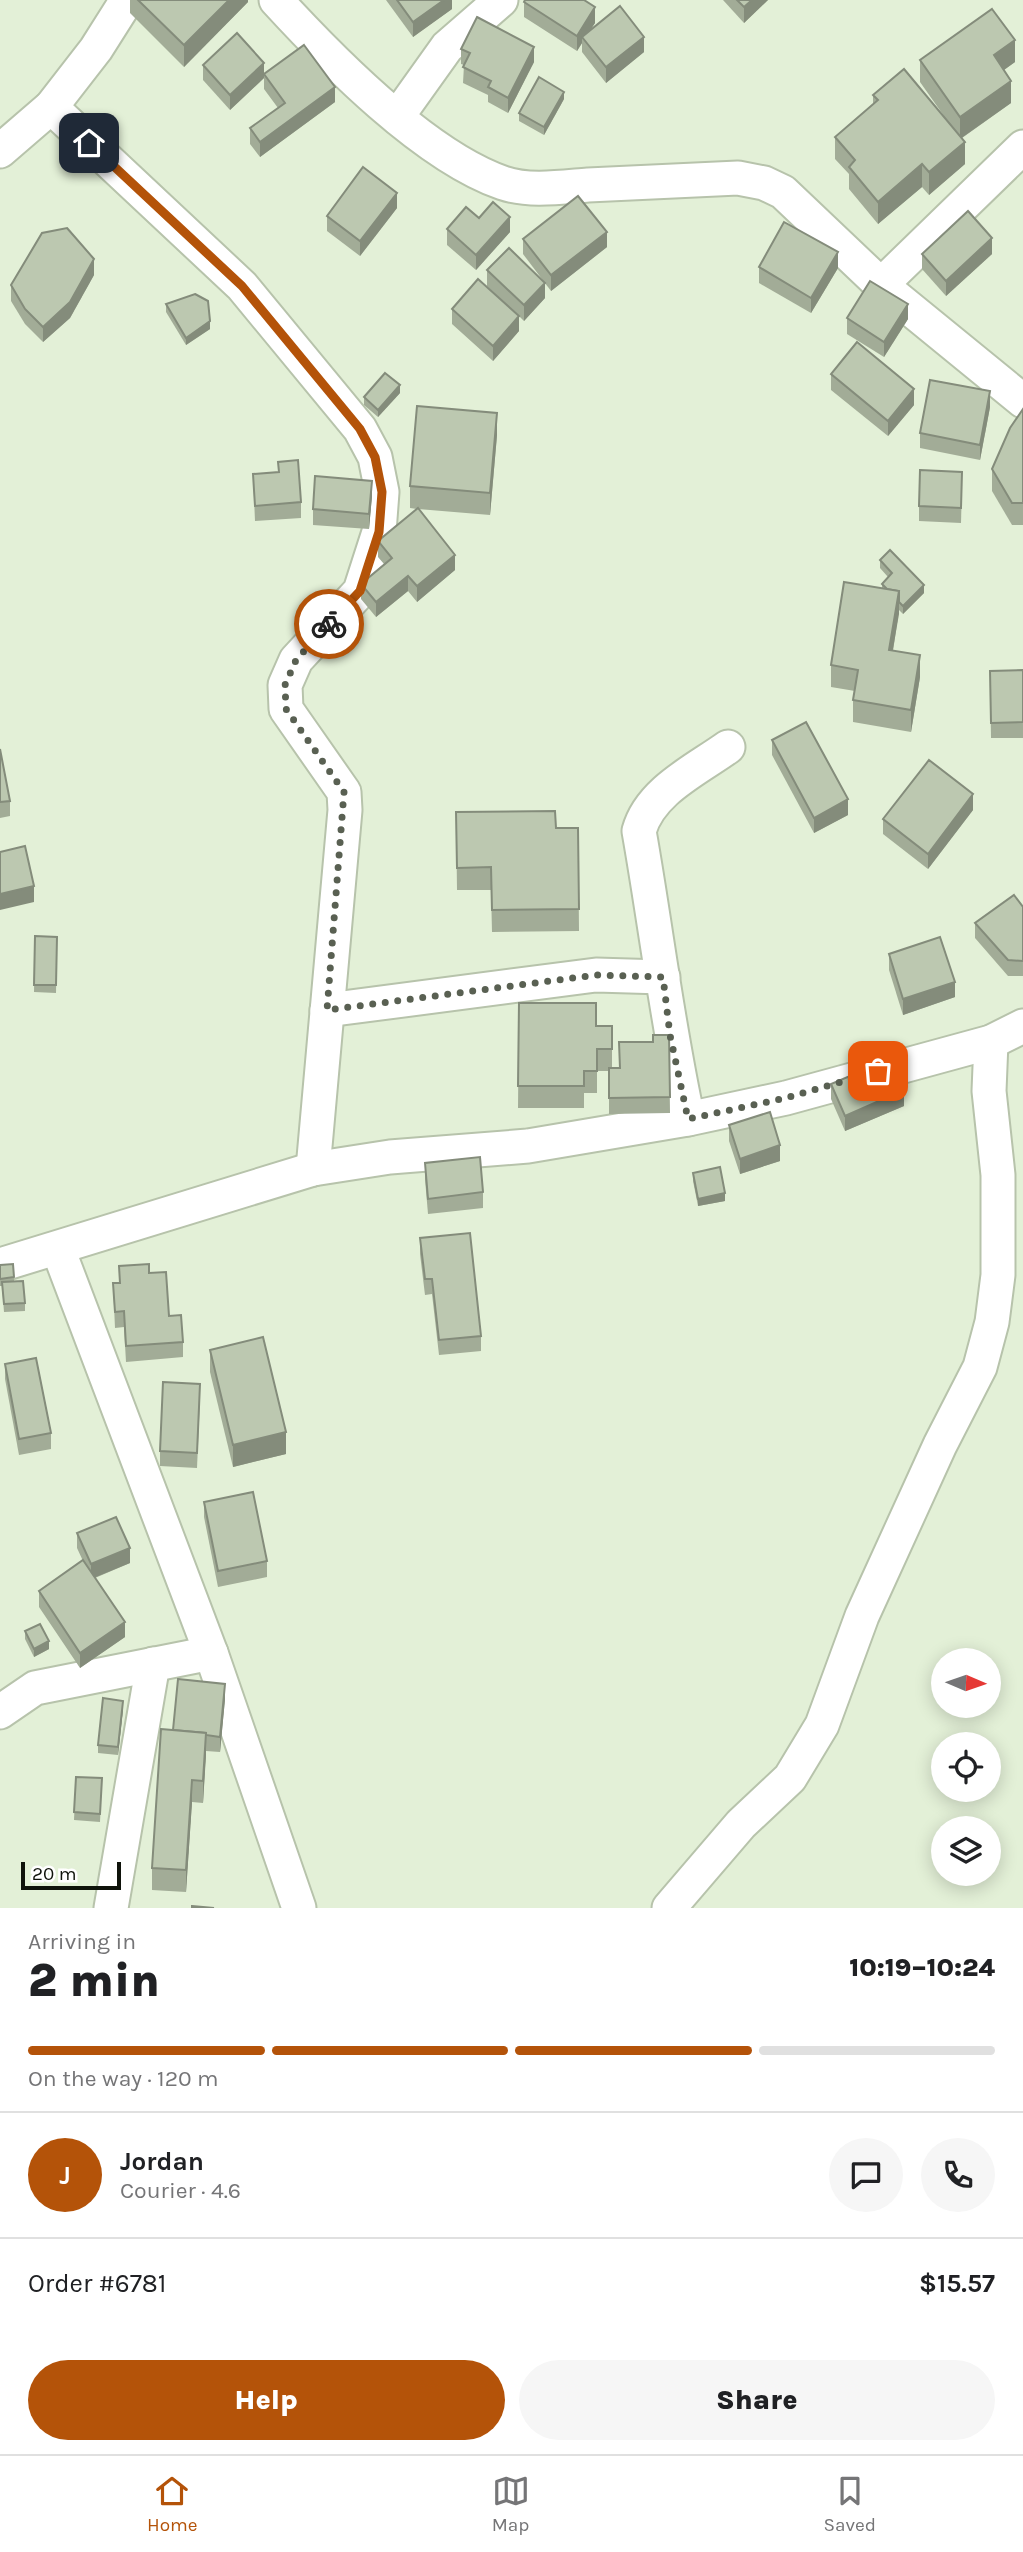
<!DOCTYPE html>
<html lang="en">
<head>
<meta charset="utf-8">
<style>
	:root { --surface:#fff; --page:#f6f6f6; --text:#202124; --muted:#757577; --line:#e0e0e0; --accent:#b45309 }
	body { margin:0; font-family:Karla,sans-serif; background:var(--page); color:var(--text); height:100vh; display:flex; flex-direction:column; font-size:26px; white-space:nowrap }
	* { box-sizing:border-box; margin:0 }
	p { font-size:23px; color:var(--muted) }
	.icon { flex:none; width:38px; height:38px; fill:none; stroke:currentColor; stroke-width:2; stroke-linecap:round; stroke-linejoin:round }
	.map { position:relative; height:1908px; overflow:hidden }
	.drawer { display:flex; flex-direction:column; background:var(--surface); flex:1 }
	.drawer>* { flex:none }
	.needle { width:46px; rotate:92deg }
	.tools { position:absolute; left:931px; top:1648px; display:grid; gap:14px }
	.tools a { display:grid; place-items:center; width:70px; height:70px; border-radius:50%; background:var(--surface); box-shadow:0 4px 18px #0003; font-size:35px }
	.scale { position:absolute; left:21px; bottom:18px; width:100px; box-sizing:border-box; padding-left:7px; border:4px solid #0f130b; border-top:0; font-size:19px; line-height:24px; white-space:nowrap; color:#0f130b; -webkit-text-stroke:5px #fff; paint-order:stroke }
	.pin { position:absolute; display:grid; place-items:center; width:60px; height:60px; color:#fff; margin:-30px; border-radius:14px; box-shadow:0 4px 10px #0006 }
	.courier { position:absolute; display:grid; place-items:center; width:70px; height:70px; margin:-35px; border:5px solid #b45309; border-radius:50%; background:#fff; color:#222; box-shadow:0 2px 9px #0007 }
	.head em { font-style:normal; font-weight:800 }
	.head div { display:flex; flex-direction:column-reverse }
	.head { display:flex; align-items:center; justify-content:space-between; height:119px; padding:0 28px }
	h1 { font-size:46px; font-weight:800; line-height:52px }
	.bar { display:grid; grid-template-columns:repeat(4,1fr); gap:10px 7px; align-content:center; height:84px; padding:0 28px }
	.bar i { height:9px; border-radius:5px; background:var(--line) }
	.bar .selected { background:var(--accent) }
	.bar p { grid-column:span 4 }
	.line { display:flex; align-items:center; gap:18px; padding:0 28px; border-top:2px solid var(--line) }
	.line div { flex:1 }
	.round { display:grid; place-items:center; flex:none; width:74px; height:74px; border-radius:37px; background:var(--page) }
	.primary-button { display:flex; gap:14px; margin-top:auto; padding:14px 28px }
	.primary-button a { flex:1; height:80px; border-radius:42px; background:var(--accent); color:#fff; font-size:28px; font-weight:800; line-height:80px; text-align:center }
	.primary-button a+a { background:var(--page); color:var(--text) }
	.tab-bar { display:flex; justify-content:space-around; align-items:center; height:98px; border-top:2px solid var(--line); background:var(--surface); font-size:19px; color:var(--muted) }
	.tab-bar a { display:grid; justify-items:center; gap:4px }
	.tab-bar .selected { color:var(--accent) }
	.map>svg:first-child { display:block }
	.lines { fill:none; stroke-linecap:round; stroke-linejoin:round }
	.minor-casing { stroke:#b7c3ab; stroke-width:37 }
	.minor { stroke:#fff; stroke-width:33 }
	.wall { fill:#a2ac97 }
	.shaded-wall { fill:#848c7b }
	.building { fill:#bcc8b0; stroke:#848c7b; stroke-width:2 }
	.done { stroke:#596052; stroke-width:7; stroke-dasharray:0 12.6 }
	.route { stroke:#b45309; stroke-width:9 }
</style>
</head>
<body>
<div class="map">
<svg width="1023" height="1908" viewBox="0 0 1023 1908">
	<rect width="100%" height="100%" fill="#e3f0d7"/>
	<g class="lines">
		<g class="minor-casing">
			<g id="minor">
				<path d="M276,0c56,61 149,156 227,183 26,9 59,4 85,2 50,-2 100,-5 150,-7l26,5 19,9 98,93 142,116"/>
				<path d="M51,107l191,179 118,143 15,28 7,35 -3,40 -19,59 -64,69 -11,25 1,24 58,83 1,18 -32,359"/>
				<path d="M397,117l50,-70 54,-47"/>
				<path d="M0,151l51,-44 45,-58 31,-49"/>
				<path d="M881,285l142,-138"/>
				<path d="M327,1010l269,-35 67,2"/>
				<path d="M688,1119c-21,-96 -32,-192 -49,-288 11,-40 57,-61 89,-84"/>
				<path d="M58,1249l153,404 88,255"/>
				<path d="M0,1265l313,-96 77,-12 138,-11 160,-27 98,-21 205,-56 32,-16"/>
				<path d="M0,1712l35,-24 176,-35"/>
				<path d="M111,1908l42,-244"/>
				<path d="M669,1908l72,-84 49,-46 32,-53 40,-109 78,-171 40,-78 12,-45 6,-47v-100l-9,-84 2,-49"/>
			</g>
		</g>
		<use href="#minor" class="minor"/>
	</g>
	<g class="wall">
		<path d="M130,0h118v2l-64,65 -54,-54z"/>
		<path d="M386,0h66v9l-39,28z"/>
		<path d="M723,0h45l-24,23z"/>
		<path d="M524,2l71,21 -6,8 55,21 -38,31 -24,-31v-9l-5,8 -53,-34z"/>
		<path d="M461,49l73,13 -26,51 -20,-11v-7l-25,-12 1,-18 -3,-1z"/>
		<path d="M920,60l95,2 -11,8 7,33 -49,35 3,26 -36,31 -7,-8 -44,37 -29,-35v-15l-14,-15v-22l38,-33v-9l71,21 -24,-34z"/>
		<path d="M203,65l61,13 -34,32 -27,-30z"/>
		<path d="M264,74l71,28 -75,55 -10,-13v-16l28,-20 -14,-19z"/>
		<path d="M564,99l-20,36 -25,-14v-8z"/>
		<path d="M397,208l-37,48 -33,-25v-15z"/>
		<path d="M479,218l31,14 -34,38 -29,-25v-16z"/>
		<path d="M523,239l84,8 -56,44 -28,-37z"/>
		<path d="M922,254h70l-46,42 -24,-27z"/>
		<path d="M759,267l79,1 -27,45 -52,-30z"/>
		<path d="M487,270l58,28 -21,23 -5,-5v15l-26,30 -41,-37v-15l60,1 -25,-24z"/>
		<path d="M94,275l-24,43 -27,24 -18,-18 -14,-23v-16z"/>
		<path d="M166,304l44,25 -24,16 -20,-33z"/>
		<path d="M847,318l61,1 -24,38 -37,-23z"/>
		<path d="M831,374l83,31 -26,31 -57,-46z"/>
		<path d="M400,393l-22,24 -14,-12v-8z"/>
		<path d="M990,407l-10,53 -60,-12v-15z"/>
		<path d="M1023,409v116h-11l-20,-34v-22z"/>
		<path d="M497,435l-7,80 -72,-6 37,61 -38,32 -9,-11 -32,26 -15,-18v-15l23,-20 -6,-7v-16l39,-32 -7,-1v-22z"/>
		<path d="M278,462l23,40v16l-46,3 -2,-47 25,-2z"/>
		<path d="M962,487l-1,36 -42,-2v-15z"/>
		<path d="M372,496l-3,33 -56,-4v-16z"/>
		<path d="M880,560l44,33 -21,21 -4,-4 -6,41 27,26 -9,55 -58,-10v-22l2,-9 -24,-4v-22l51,-76v-5l6,-7 -8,-9z"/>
		<path d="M1023,670v68h-32l-1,-67z"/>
		<path d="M772,740l76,75 -34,18 -42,-78z"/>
		<path d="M0,749l10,52v15l-10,2z"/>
		<path d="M973,810l-45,59 -45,-35v-15z"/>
		<path d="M456,812l100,16h22l1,103 -87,1 -1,-42h-34z"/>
		<path d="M1023,907v69h-15l-33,-38v-15z"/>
		<path d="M35,936l22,1 -1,56 -22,-1z"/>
		<path d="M889,954l66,43 -52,18 -14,-45z"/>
		<path d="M519,1003l77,23h16v42h8l33,-26 16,-7 1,78 -61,1v-43h-12v22h-13v15h-66z"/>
		<path d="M831,1084l73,22 -59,25 -14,-32z"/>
		<path d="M729,1125l51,36 -40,13 -11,-33z"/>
		<path d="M425,1163l58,29v16l-55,6 -3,-35z"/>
		<path d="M693,1173l32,28 -27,5 -5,-25z"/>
		<path d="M420,1238l61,98v15l-42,4 -7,-61 -7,1 -5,-41z"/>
		<path d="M0,1265l14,12v4l11,22v8l-21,1 -2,-26h-2z"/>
		<path d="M119,1266l50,50 14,26v15l-57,5 -2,-35 -9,1 -2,-45h6z"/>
		<path d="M210,1350l76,104 -53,13 -23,-95z"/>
		<path d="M5,1364l46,69v16l-32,6 -14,-76z"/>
		<path d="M200,1399l-3,69 -37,-2v-15z"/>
		<path d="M204,1502l63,59v16l-49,10 -14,-70z"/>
		<path d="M77,1533l53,30 -35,15 30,59 -45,31 -41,-61v-16l44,-30 -6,-13z"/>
		<path d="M25,1631l24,18 -15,8 -9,-18z"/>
		<path d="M225,1699l-5,53 -14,-1 -3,52 -11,-1 -6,90 -34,-2v-22l21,-138z"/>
		<path d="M123,1709l-5,46 -20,-2v-8z"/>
		<path d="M76,1777l26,1 -2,44 -26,-2z"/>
	</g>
	<g class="shaded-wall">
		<path d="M229,0h19v2l-64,65v-22z"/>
		<path d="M444,0h8v9l-39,28v-15z"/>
		<path d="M752,0h16l-24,23v-16z"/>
		<path d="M595,7v16l-11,17 -2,-3v6l-5,8v-15z"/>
		<path d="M644,37v15l-38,31v-16z"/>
		<path d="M1015,40v22l-21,15v-22z"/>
		<path d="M534,47v15l-26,51v-15z"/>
		<path d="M264,63v15l-34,32v-15z"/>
		<path d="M1011,81v22l-51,36v-22z"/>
		<path d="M335,87v15l-75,55v-15z"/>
		<path d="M564,92v7l-20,36v-8z"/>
		<path d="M965,142v22l-36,31v-23z"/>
		<path d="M922,164v23l-44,37v-22z"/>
		<path d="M397,193v15l-37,48v-15z"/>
		<path d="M510,217v15l-34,38v-15z"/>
		<path d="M607,232v15l-56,44v-16z"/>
		<path d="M992,238v16l-46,42v-15z"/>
		<path d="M838,252v16l-27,45v-15z"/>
		<path d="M94,259v16l-24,43 -27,24v-15z"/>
		<path d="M545,283v15l-21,23v-16z"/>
		<path d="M908,304v15l-24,38v-15z"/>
		<path d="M519,316v15l-26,30v-15z"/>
		<path d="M210,321v8l-24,16v-7z"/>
		<path d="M400,385v8l-22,24v-7z"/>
		<path d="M914,389v16l-26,31v-15z"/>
		<path d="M990,391v16l-10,53v-15z"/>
		<path d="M497,413v22l-7,80v-22z"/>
		<path d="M372,481v15l-3,33v-15z"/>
		<path d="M455,555v15l-38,32v-16z"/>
		<path d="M408,576v15l-32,26v-15z"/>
		<path d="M924,585v8l-21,21v-8z"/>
		<path d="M899,591v23l-10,58v-22z"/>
		<path d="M920,655v22l-9,55v-22z"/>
		<path d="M973,794v16l-45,59v-15z"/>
		<path d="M848,799v16l-34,18v-15z"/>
		<path d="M34,886v16l-34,8v-16z"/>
		<path d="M955,982v15l-52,18v-16z"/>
		<path d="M904,1090v16l-59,25v-15z"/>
		<path d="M780,1145v16l-40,13v-15z"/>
		<path d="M725,1193v8l-27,5v-7z"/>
		<path d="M286,1432v22l-53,13v-22z"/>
		<path d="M130,1548v15l-39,16v-15z"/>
		<path d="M125,1622v15l-45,31v-15z"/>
		<path d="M49,1641v8l-15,8v-8z"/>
		<path d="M225,1684v15l-5,53v-15z"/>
		<path d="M123,1701v8l-5,46v-8z"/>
		<path d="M206,1733v22l-3,48v-22z"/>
		<path d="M192,1780v22l-6,90v-22z"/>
	</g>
	<g class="building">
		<path d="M138,0h91l-45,45z"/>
		<path d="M397,0h47l-31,22z"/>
		<path d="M525,0h59l11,7 -18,29 -53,-34z"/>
		<path d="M737,0h15l-8,7z"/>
		<path d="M620,6l24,31 -38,30 -24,-30z"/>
		<path d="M992,9l23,31 -21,15 17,26 -51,36 -40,-57z"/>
		<path d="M477,17l57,30 -26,51 -20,-11 3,-6 -28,-14 7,-14 -9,-4z"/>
		<path d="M237,33l27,30 -34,32 -27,-30z"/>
		<path d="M304,45l31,42 -75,55 -10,-14 35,-25 -21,-29z"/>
		<path d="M904,69l61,73 -36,30 -7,-8 -44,38 -29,-35 6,-7 -20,-23 43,-37 -5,-5z"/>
		<path d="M539,77l25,15 -20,35 -25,-14z"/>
		<path d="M363,167l34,26 -37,48 -33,-25z"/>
		<path d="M578,196l29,36 -56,43 -28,-36z"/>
		<path d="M493,202l17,15 -34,38 -29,-26 19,-22 13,11z"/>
		<path d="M968,211l24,27 -46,43 -24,-27z"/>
		<path d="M784,222l54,30 -27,46 -52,-31z"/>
		<path d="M67,228l27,31 -24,43 -27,25 -18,-18 -14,-24 31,-52z"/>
		<path d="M509,248l36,35 -21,22 -37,-35z"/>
		<path d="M478,279l41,37 -26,30 -41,-37z"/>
		<path d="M870,281l38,23 -24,38 -37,-24z"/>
		<path d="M195,294l13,7 2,20 -24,17 -20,-34z"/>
		<path d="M857,342l57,47 -26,32 -57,-47z"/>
		<path d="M385,373l15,12 -22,25 -14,-13z"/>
		<path d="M930,380l60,11 -10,54 -60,-12z"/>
		<path d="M417,406l80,7 -7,80 -80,-7z"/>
		<path d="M1023,409v94h-11l-20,-34 18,-41z"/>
		<path d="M298,460l3,42 -46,4 -2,-32 26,-2 -1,-10z"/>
		<path d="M920,470l42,2 -1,36 -42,-2z"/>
		<path d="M315,476l57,5 -3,33 -56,-5z"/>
		<path d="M418,508l37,47 -38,31 -9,-10 -32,26 -15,-18 31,-26 -14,-17z"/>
		<path d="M890,550l34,35 -21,21 -4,-4v-11l-12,-2 -5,-5 10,-11 -12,-13z"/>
		<path d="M844,582l55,9 -10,59 31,5 -9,55 -58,-10 5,-30 -27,-5z"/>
		<path d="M1023,670v52l-32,1 -1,-52z"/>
		<path d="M806,722l42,77 -34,19 -42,-78z"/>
		<path d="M0,749l10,52 -10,1z"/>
		<path d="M929,760l44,34 -45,60 -45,-35z"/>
		<path d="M555,811l1,17h22l1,81 -87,1 -1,-43 -34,1 -1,-56z"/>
		<path d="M25,846l9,40 -34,8v-42z"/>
		<path d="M1014,895l9,12v54l-15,-1 -33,-37z"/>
		<path d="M35,936l22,1 -1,48h-22z"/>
		<path d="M940,937l15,45 -52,17 -14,-45z"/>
		<path d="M519,1003h77v23h16v23h-15v22h-13v15h-66z"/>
		<path d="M653,1035h16l1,62 -61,1v-30h11l-1,-26h34z"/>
		<path d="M890,1059l14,31 -59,26 -14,-32z"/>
		<path d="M770,1112l10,33 -40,14 -11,-34z"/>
		<path d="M480,1157l3,35 -55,7 -3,-36z"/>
		<path d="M720,1167l5,26 -27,6 -5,-26z"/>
		<path d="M470,1233l11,103 -42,4 -7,-61h-7l-5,-41z"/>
		<path d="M13,1264l1,13 -14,2v-14z"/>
		<path d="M149,1264v9l17,-1 3,44 12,-1 2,27 -57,4 -2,-35 -9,1 -2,-29h7l-1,-17z"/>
		<path d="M23,1281l2,22 -21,1 -2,-22z"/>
		<path d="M263,1337l23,95 -53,13 -23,-95z"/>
		<path d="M36,1358l15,75 -32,6 -14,-75z"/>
		<path d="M163,1382l37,2 -3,69 -37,-2z"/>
		<path d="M253,1492l14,69 -49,10 -14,-69z"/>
		<path d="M116,1517l14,31 -39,16 -14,-31z"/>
		<path d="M83,1560l42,62 -45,31 -41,-62z"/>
		<path d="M40,1624l9,17 -15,8 -9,-18z"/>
		<path d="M178,1679l47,5 -5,53 -14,-2v-2l-33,-3z"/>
		<path d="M103,1698l20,3 -5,46 -20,-2z"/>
		<path d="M161,1729l45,4 -3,48 -11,-1 -6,90 -34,-2z"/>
		<path d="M76,1777l26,1 -2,36 -26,-2z"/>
		<path d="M192,1906l22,2h-22z"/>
	</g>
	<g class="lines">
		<path class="done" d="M329,624l-33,36 -11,25 1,24 58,83 -17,218 269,-35 67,2 7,58 18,84 98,-21 92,-27"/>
		<path class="route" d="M89,143l153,143 118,143 15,28 7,35 -3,40 -19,59 -31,33"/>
	</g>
</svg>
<div class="tools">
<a><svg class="needle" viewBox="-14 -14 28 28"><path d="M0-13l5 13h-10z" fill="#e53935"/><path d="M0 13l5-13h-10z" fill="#757577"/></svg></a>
<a><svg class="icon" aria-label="locate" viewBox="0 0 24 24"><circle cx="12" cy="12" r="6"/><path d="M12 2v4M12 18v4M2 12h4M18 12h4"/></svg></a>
<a><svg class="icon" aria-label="layers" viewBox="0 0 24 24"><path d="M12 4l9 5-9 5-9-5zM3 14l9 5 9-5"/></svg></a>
</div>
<div class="scale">20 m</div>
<div class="pin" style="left:878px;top:1071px;background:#ea580c"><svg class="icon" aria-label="bag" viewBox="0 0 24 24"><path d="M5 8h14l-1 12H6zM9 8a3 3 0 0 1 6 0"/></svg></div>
<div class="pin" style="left:89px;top:143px;background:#1f2937"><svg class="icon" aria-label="home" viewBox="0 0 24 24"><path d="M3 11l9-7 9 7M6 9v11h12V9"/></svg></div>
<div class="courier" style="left:329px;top:624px"><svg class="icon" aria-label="bike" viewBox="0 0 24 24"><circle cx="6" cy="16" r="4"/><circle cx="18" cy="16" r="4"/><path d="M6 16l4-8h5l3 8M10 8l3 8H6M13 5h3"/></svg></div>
</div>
<section class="drawer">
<div class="head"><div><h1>2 min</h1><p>Arriving in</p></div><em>10:19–10:24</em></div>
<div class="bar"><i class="selected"></i><i class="selected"></i><i class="selected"></i><i></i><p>On the way · 120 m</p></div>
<div class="line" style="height:126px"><b class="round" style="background:var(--accent);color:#fff">J</b><div><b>Jordan</b><p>Courier · 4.6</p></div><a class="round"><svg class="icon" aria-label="chat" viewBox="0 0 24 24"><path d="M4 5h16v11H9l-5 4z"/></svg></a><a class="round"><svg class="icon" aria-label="phone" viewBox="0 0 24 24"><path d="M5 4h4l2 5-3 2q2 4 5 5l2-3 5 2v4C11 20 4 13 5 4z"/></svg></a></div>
<div class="line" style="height:91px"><div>Order #6781</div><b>$15.57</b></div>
<div class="primary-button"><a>Help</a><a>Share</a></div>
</section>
<nav class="tab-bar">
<a class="selected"><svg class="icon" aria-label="home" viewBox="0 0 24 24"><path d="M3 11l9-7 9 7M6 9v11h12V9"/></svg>Home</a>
<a><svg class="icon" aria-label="map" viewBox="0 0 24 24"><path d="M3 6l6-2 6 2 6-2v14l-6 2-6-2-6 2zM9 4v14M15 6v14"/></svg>Map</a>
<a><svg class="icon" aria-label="saved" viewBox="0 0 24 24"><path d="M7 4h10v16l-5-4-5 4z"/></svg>Saved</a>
</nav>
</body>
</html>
